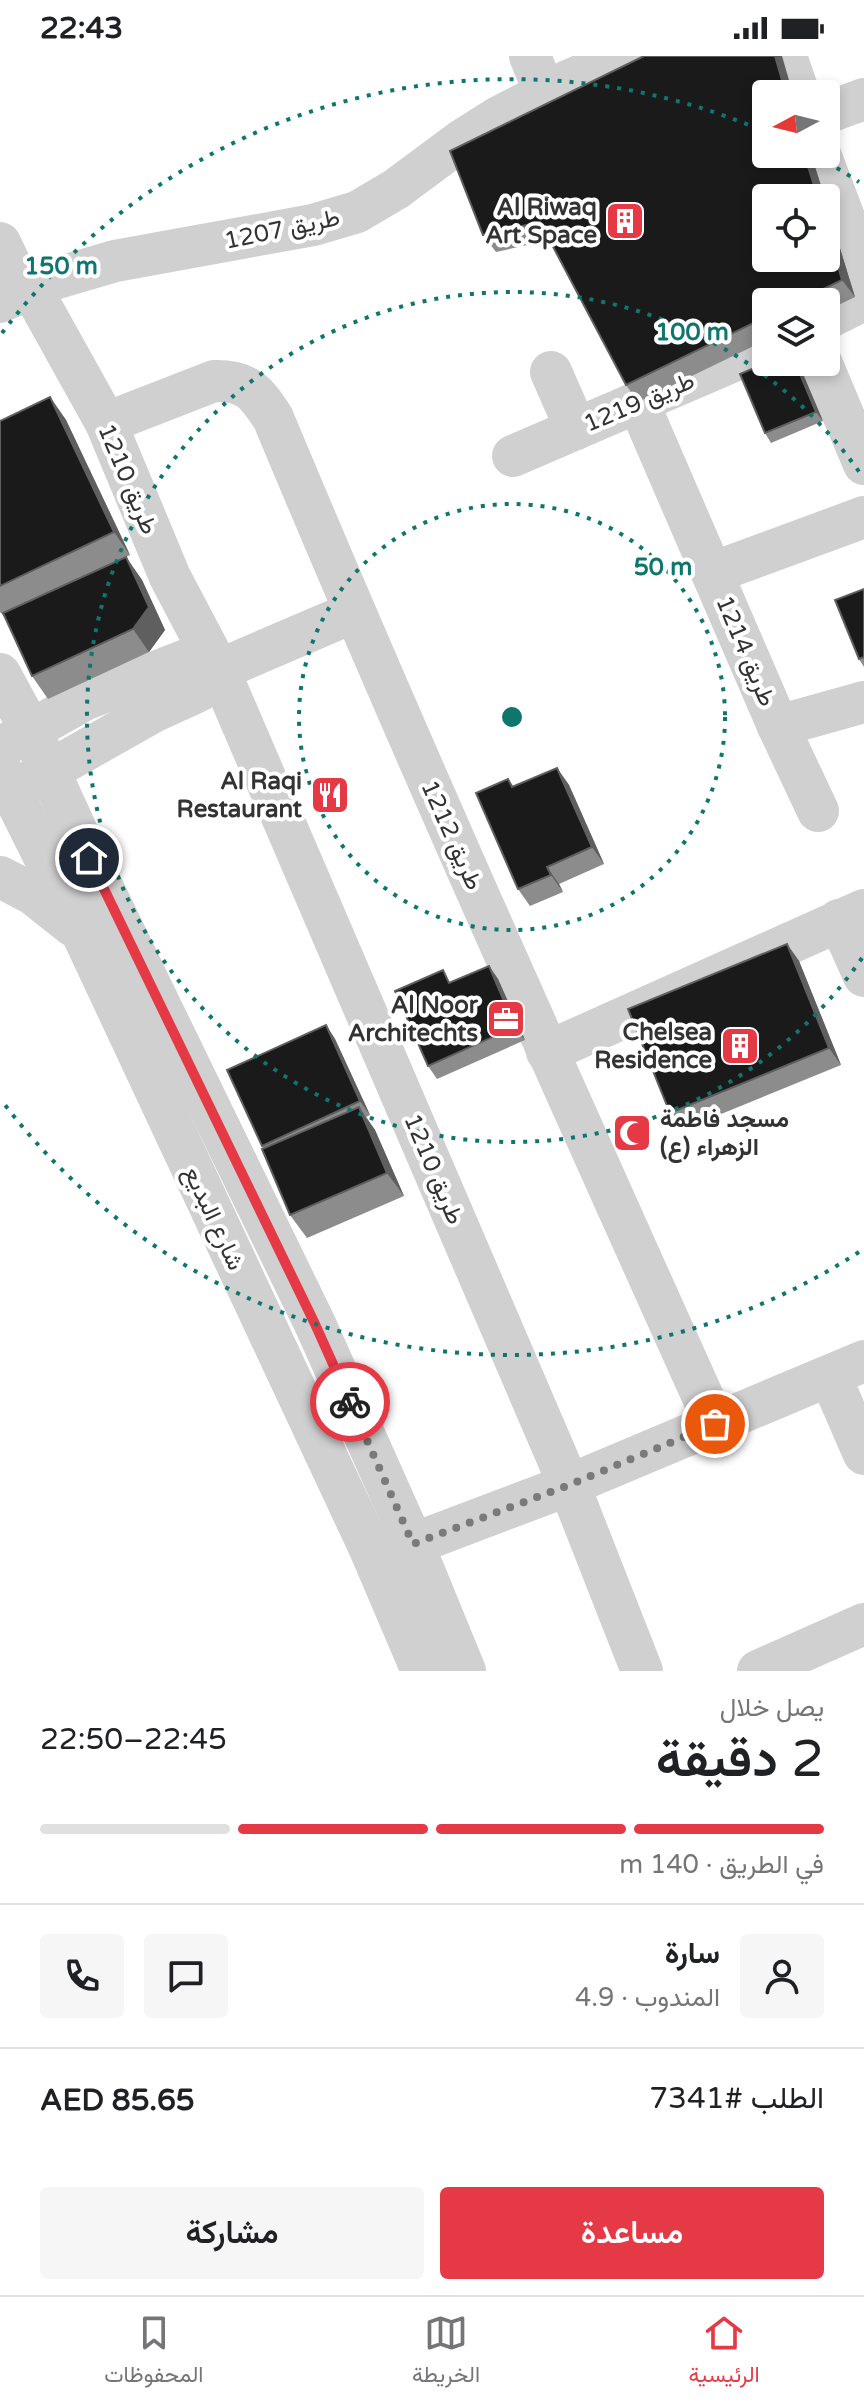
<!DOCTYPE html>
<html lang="ar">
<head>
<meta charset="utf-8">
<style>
	:root { --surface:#fff; --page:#f6f6f6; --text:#202124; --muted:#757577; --line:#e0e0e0; --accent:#e63946 }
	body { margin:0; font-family:"Varela Round",Vazirmatn,sans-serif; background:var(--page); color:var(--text); direction:rtl; height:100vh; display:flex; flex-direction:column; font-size:30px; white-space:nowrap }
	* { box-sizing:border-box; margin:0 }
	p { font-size:26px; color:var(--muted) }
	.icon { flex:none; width:44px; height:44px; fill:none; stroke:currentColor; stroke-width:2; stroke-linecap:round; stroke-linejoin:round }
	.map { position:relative; height:1615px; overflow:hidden; direction:ltr }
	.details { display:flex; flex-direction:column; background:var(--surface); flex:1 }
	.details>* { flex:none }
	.needle { width:52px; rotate:263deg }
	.controls { position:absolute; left:752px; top:24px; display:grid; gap:16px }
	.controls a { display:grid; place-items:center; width:88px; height:88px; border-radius:8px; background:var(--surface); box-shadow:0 4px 12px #0003; font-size:40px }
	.pin { position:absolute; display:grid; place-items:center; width:68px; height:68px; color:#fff; margin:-34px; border:4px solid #fff; border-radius:50%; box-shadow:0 2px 8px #0007 }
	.courier { position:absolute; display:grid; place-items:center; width:80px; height:80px; margin:-40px; border:6px solid #e63946; border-radius:50%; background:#fff; color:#222; box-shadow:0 2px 10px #0007 }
	.head em { font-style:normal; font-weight:600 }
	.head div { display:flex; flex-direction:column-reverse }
	.head { display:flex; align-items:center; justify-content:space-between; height:136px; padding:0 40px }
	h1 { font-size:52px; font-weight:600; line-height:60px }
	.bar { display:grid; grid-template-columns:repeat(4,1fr); gap:12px 8px; align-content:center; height:96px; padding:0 40px }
	.bar i { height:10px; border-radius:6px; background:var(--line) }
	.bar .current { background:var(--accent) }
	.bar p { grid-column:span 4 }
	.line { display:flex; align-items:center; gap:20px; padding:0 40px; border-top:2px solid var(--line) }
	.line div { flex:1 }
	.round { display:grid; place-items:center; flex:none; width:84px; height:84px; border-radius:8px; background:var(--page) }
	.action { display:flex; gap:16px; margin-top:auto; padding:16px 40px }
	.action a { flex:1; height:92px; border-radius:8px; background:var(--accent); color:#fff; font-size:32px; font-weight:600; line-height:92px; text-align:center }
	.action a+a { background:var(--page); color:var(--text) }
	.status { display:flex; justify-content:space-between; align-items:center; height:56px; padding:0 40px; background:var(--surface); direction:ltr }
	.status svg { height:22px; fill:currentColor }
	.menu { display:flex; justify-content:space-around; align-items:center; height:112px; border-top:2px solid var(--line); background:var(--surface); font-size:22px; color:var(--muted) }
	.menu a { display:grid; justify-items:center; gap:4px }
	.menu .current { color:var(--accent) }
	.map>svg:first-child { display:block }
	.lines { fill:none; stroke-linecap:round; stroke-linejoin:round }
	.minor { stroke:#d0d0d0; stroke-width:42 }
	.wall { fill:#8c8c8c }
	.shaded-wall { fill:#5f5f5f }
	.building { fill:#1a1a1a; stroke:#5f5f5f; stroke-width:2 }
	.done { stroke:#7a7a7a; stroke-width:8; stroke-dasharray:0 14.4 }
	.route { stroke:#e63946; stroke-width:10 }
	.ring { fill:none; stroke:#0f766e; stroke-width:4; stroke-dasharray:4 8 }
	.labels { text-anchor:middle; stroke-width:8; stroke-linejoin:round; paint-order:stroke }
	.poi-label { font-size:24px; font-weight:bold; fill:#333; stroke:#fff; text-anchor:end }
	.street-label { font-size:24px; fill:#333; stroke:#fff }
	.centre { fill:#0f766e; stroke:#fff; stroke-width:4 }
	.ring-label { font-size:24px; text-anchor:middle; font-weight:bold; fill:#0f766e; stroke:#fff; stroke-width:8; stroke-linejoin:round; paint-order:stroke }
</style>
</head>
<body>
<div class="status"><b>22:43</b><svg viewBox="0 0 49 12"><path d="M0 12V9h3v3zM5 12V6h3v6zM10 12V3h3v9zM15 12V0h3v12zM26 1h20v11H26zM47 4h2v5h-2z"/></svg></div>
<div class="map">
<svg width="864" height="1615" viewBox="0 0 864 1615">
	<rect width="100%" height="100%" fill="#fff"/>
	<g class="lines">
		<g class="minor">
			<path d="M530,0l15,37"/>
			<path d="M786,0l13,38"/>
			<path d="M826,57l38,-14"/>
			<path d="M820,98l44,116"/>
			<path d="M0,187l16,33 16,14 74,133 64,154 49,93 350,815 73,186"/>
			<path d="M0,246l57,-24 58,-17 198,-36 44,-13 39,-23 66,-49 35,-22 73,-38 56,-24"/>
			<path d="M826,263l38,-19"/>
			<path d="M821,306l43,102"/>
			<path d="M551,316l25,57"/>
			<path d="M638,346l140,324 40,85"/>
			<path d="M106,367l108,-42c33,-1 42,11 59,37 141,338 292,672 442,1006"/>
			<path d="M513,400l253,-109"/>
			<path d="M712,517l152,-56"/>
			<path d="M0,618l31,57 69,151 215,442 98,220 52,127"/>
			<path d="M778,670l86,-24"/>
			<path d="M5,689l79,-45 102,-40 33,10"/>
			<path d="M0,712l82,165 288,616 52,122"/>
			<path d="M24,729l129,-73 46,-21 20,-21 135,-58"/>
			<path d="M0,821l33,17 39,31"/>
			<path d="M839,864l25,56"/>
			<path d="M547,996l317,-142"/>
			<path d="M830,1320l34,78"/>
			<path d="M413,1488l156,-59 295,-124"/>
			<path d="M758,1615l106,-47"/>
		</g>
	</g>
	<g class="wall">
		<path d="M766,98h45l44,143 -29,14v-9h-60v38l-128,62 -12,-17 -76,-145 -54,12 -13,-17z"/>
		<path d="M798,306l25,59 -52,22 -6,-10z"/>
		<path d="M50,341l16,23 64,135 -4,2 16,23 23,50 -16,22 -101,47 -16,-23 -28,-61h-1l-3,-3v-191z"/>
		<path d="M864,533v78l-5,-8z"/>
		<path d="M557,712l12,17 35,79 -45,20 4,8 -33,14 -12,-17 -10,-110 6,8z"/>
		<path d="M338,728l6,13 -22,9 -4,-5z"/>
		<path d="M787,888l12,17 42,104 -159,65 -12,-17z"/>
		<path d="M489,910l9,13 27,61 -88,39 -9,-13 23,-84z"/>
		<path d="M326,969l9,14 35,76 -4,2 9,13 29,66 -97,42 -17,-23 -28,-69z"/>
	</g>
	<g class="shaded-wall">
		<path d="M775,0h7l11,38h-7z"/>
		<path d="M804,98h7l14,44h-7z"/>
		<path d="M826,147l29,94 -13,-17 -16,-54z"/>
		<path d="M795,306h3l25,59 -7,-9z"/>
		<path d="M50,341l16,23 64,135 -16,-23z"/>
		<path d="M126,501l16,23 23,50 -16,22 -16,-23z"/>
		<path d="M557,712l12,17 35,79 -12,-17z"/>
		<path d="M547,811l12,17 4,8 -12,-17z"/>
		<path d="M787,888l12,17 42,104 -12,-17z"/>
		<path d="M489,910l9,13 27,61 -10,-13z"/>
		<path d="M326,969l9,14 35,76 -10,-14z"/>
		<path d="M359,1051l16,23 29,66 -17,-23z"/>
	</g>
	<g class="building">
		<path d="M644,0h131l11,38h-20v60h38l14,44h-52v60h60v-32l16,54 -45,22h-31v15l-140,68 -86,-163 -57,13 -33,-84z"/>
		<path d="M768,306h27l21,50 -51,21 -25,-59z"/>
		<path d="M50,341l64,135 -114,54v-165z"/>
		<path d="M126,501l23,50 -16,22 -101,47 -29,-63z"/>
		<path d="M864,533v68l-5,2 -24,-59z"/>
		<path d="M557,712l35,79 -45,20 4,8 -33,14 -42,-96 32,-14 4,8z"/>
		<path d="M335,723l5,13 -22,9 -5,-13z"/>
		<path d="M787,888l42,104 -159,65 -42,-104z"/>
		<path d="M489,910l26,61 -87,39 -33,-75 48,-21 6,13z"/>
		<path d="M326,969l34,76 -98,45 -35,-76z"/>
		<path d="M359,1051l28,66 -97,42 -28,-66z"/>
	</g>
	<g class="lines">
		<path class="done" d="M350,1346l63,142 156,-59 146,-61"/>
		<path class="route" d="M89,802l226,466 35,78"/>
	</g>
	<g class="ring">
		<circle cx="512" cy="661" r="213"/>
		<path d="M862 902A425 425 0 1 1 862 420"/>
		<path d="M859 1196A638 638 0 0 1 2 1045M2 277A638 638 0 0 1 761 74M816 100A638 638 0 0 1 859 126"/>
	</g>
	<defs>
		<g id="building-square" transform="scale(2)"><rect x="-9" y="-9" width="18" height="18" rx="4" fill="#e63946" stroke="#fff"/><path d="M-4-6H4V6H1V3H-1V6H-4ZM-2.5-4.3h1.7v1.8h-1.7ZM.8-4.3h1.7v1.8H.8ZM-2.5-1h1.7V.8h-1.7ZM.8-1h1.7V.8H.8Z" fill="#fff"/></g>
		<g id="restaurant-square" transform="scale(2)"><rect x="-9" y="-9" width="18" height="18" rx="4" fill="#e63946" stroke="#fff"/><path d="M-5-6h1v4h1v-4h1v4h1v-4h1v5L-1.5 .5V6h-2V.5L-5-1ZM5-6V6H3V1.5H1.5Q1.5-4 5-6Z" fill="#fff"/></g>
		<g id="office-square" transform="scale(2)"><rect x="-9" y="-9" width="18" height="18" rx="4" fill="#e63946" stroke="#fff"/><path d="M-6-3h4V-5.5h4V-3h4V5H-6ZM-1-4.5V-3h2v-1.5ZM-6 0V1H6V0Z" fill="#fff"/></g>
		<g id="mosque-square" transform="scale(2)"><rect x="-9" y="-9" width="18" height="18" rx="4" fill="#e63946" stroke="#fff"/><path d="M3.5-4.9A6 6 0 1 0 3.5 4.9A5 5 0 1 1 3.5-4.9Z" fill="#fff"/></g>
	</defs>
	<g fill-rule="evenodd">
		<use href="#building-square" x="625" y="165"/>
		<use href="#restaurant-square" x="330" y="739"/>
		<use href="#office-square" x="506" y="963"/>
		<use href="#building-square" x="740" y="990"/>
		<use href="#mosque-square" x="632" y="1077"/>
	</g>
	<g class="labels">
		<g class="poi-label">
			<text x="597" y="159">Al Riwaq<tspan x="597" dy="28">Art Space</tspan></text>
			<text x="302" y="733">Al Raqi<tspan x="302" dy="28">Restaurant</tspan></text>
			<text x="478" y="957">Al Noor<tspan x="478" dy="28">Architechts</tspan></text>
			<text x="712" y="984">Chelsea<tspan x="712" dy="28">Residence</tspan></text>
			<text x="660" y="1071" text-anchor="start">مسجد فاطمة<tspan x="660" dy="28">الزهراء (ع)</tspan></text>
		</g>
		<g class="street-label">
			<text transform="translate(282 173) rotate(-12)" y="8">طريق 1207</text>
			<text transform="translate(639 346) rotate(-23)" y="8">طريق 1219</text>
			<text transform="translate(128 423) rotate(67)" y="8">طريق 1210</text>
			<text transform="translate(746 595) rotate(67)" y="8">طريق 1214</text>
			<text transform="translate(452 779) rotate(66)" y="8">طريق 1212</text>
			<text transform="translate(434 1113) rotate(67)" y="8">طريق 1210</text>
			<text transform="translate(214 1162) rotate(65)" y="8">شارع البديع</text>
		</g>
	</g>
	<circle cx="512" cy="661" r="12" class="centre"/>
	<g class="ring-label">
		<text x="61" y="218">150 m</text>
		<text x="692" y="284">100 m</text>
		<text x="663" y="519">50 m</text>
	</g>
</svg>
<div class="controls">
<a><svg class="needle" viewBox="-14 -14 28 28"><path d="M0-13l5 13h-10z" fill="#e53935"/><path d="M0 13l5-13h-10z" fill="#757577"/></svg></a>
<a><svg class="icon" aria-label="locate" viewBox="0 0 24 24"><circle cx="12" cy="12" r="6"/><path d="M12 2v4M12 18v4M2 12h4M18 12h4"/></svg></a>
<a><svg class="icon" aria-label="layers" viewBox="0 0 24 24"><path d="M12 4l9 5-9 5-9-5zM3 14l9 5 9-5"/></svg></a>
</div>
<div class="pin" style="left:715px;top:1368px;background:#ea580c"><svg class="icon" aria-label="bag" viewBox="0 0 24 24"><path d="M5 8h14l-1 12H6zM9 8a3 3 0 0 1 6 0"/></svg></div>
<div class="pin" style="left:89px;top:802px;background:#1f2937"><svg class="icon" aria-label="home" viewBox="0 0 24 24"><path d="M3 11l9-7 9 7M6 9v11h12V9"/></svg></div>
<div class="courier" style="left:350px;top:1346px"><svg class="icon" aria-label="bike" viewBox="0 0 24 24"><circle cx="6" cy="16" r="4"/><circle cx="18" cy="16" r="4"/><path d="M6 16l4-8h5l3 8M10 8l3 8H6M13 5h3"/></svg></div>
</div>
<section class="details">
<div class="head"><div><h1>2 دقيقة</h1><p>يصل خلال</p></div><em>22:45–22:50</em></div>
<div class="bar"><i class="current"></i><i class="current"></i><i class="current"></i><i></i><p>في الطريق · 140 m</p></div>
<div class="line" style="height:144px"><a class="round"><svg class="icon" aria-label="person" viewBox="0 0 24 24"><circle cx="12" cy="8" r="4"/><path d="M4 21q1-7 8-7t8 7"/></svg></a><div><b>سارة</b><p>المندوب · 4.9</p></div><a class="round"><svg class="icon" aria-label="chat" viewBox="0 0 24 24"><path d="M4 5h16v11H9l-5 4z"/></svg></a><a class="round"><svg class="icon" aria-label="phone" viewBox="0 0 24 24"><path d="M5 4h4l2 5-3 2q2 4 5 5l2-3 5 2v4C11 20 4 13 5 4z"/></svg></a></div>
<div class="line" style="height:104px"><div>الطلب #7341</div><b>AED 85.65</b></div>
<div class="action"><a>مساعدة</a><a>مشاركة</a></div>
</section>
<nav class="menu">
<a class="current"><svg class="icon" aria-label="home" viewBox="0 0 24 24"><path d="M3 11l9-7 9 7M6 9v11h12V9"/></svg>الرئيسية</a>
<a><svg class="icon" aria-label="map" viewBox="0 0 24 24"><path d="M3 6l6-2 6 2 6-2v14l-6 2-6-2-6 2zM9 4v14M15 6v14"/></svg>الخريطة</a>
<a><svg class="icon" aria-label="saved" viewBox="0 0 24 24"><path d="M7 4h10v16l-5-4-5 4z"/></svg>المحفوظات</a>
</nav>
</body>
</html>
